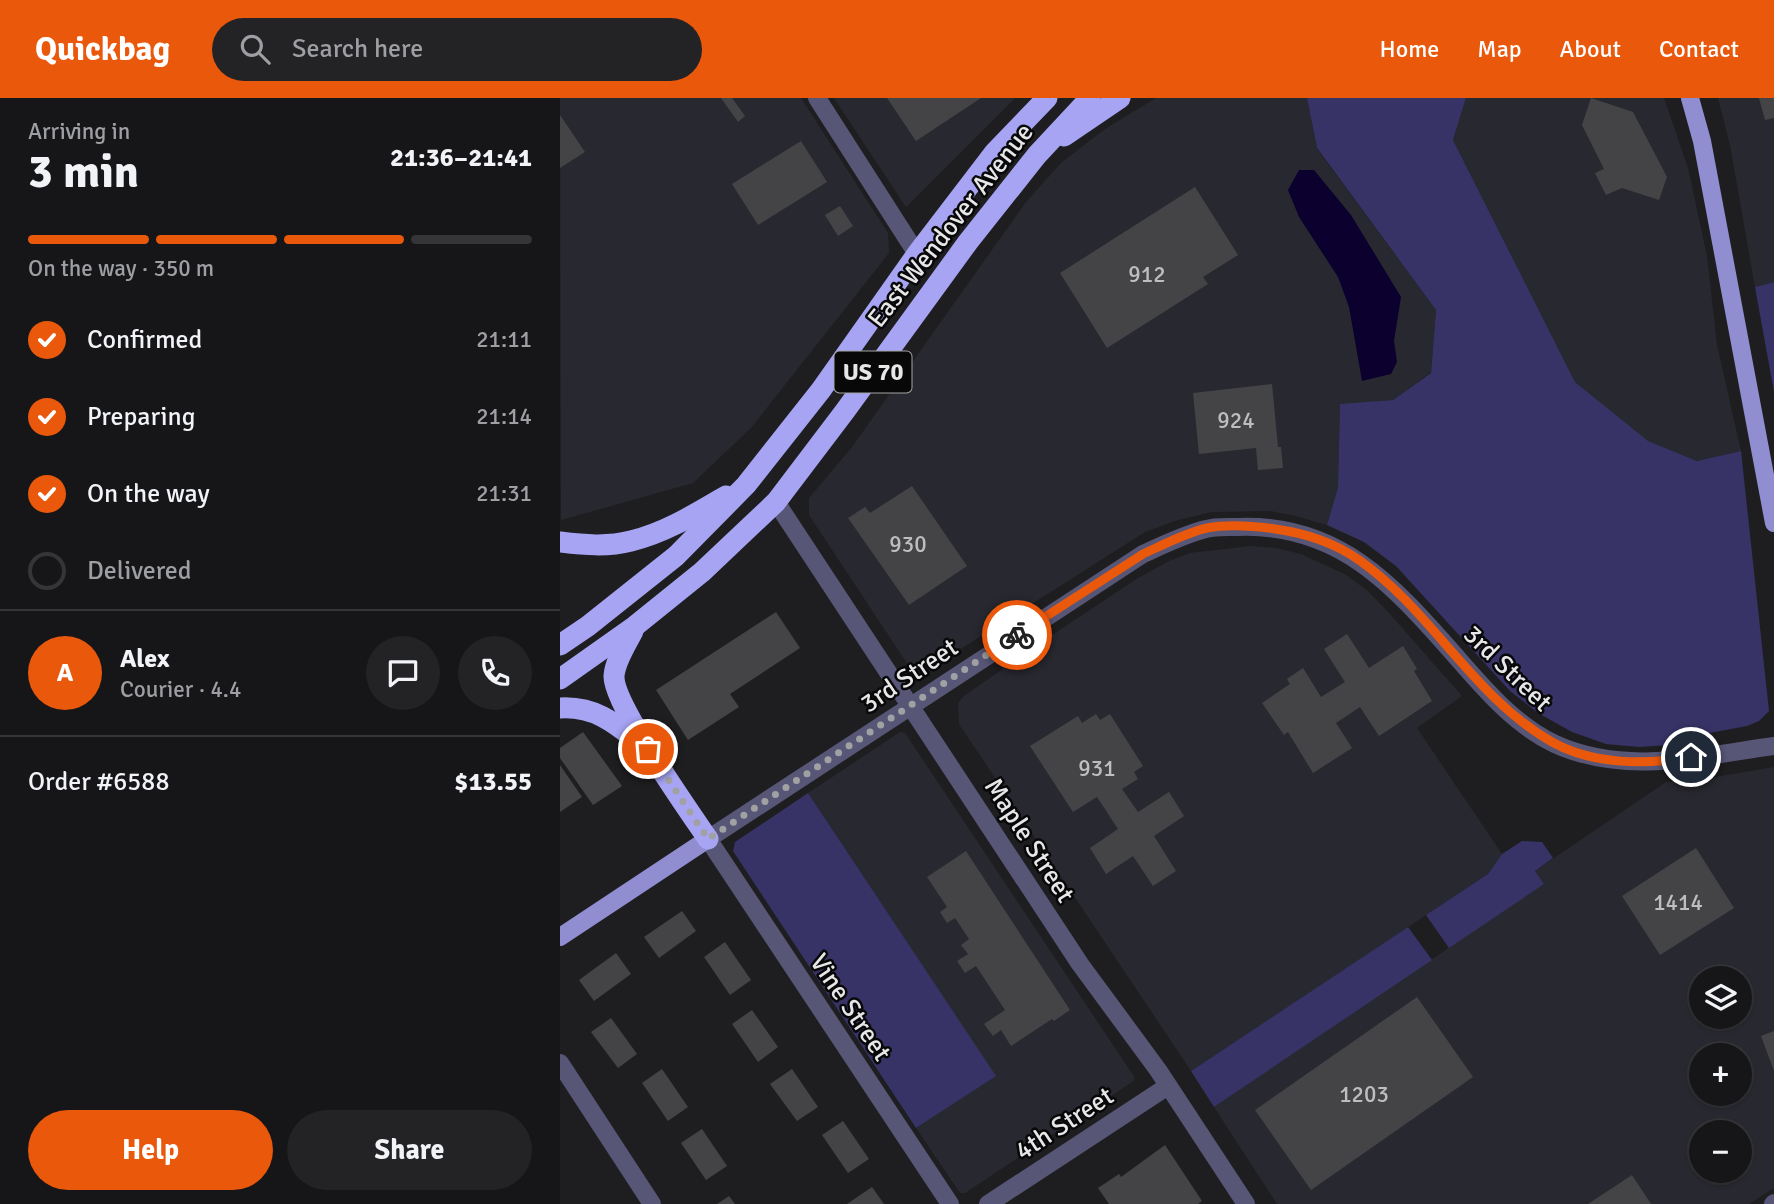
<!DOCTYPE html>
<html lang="en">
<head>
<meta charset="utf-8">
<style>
	:root { --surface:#161619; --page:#232326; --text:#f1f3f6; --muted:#9e9fa2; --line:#353538; --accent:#ea580c }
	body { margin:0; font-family:Signika,sans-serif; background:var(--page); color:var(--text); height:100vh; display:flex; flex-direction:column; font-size:26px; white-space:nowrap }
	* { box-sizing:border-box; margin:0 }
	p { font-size:23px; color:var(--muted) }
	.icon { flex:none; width:38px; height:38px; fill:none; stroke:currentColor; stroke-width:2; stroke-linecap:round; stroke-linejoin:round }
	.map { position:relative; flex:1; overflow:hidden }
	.side { display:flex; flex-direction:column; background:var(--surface); width:560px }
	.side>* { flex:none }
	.controls { position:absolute; left:1129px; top:868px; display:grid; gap:14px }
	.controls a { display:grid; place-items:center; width:63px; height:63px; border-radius:50%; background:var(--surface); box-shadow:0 2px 5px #0004,0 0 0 2px var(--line); font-size:35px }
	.pin { position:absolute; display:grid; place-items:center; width:60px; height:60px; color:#fff; margin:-30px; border:4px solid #fff; border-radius:50%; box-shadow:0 2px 7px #0007 }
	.courier { position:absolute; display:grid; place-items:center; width:70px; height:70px; margin:-35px; border:5px solid #ea580c; border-radius:50%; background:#fff; color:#222; box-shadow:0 2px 9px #0007 }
	.head em { font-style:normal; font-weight:700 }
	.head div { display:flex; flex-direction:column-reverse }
	.head { display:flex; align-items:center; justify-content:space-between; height:119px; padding:0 28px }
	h1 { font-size:46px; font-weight:700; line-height:52px }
	.bar { display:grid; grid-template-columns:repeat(4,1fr); gap:10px 7px; align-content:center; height:84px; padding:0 28px }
	.bar i { height:9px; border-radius:5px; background:var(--line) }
	.bar .current { background:var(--accent) }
	.bar p { grid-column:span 4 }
	.line { display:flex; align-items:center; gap:18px; padding:0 28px; border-top:2px solid var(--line) }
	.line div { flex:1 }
	.round { display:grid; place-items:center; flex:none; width:74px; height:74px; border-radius:37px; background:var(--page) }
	ol { padding:0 28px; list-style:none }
	li { display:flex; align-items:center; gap:21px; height:77px }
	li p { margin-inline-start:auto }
	li .icon { padding:7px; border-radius:50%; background:var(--accent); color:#fff; stroke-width:4 }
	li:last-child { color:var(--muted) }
	li i { width:38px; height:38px; border:4px solid var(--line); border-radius:50% }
	.primary-button { display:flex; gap:14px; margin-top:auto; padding:14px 28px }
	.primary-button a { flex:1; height:80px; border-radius:42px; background:var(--accent); color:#fff; font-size:28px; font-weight:700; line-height:80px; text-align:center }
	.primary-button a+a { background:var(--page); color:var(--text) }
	header { display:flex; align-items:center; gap:42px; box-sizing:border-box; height:98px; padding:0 35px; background:var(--accent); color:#fff }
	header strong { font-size:33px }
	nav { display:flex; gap:38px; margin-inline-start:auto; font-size:24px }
	.search { width:490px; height:63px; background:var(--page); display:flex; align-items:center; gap:18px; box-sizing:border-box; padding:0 24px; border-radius:38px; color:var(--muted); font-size:26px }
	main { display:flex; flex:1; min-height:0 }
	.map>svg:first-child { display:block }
	.built { fill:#282830; fill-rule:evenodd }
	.green { fill:#373366 }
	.water { fill:#0c002f }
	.building { fill:#444447 }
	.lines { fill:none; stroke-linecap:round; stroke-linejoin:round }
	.minor { stroke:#575676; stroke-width:18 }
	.major { stroke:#908ed0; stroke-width:18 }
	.highway { stroke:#a6a4f3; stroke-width:21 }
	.done { stroke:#a1a1a3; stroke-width:7; stroke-dasharray:0 12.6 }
	.route { stroke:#ea580c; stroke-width:9 }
	.labels { text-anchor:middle; stroke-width:5; stroke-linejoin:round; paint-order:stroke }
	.number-label { font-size:23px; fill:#bebec0 }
	.shield { fill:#080809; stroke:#a4a4a6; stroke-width:2 }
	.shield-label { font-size:24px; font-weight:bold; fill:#e7e7e9 }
	.street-label { font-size:26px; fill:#e7e7e9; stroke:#080809 }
</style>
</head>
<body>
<header>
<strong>Quickbag</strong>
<div class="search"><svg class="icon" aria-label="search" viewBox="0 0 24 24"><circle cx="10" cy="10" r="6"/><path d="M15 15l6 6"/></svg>Search here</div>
<nav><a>Home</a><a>Map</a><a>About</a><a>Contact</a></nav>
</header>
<main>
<section class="side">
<div class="head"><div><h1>3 min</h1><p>Arriving in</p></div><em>21:36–21:41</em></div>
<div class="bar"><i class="current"></i><i class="current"></i><i class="current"></i><i></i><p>On the way · 350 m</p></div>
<ol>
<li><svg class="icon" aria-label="check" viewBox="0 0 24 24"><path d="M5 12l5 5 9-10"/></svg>Confirmed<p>21:11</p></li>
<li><svg class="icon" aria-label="check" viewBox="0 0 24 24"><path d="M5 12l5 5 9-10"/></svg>Preparing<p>21:14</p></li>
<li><svg class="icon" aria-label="check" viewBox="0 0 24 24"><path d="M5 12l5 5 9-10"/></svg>On the way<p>21:31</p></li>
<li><i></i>Delivered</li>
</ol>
<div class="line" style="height:126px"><b class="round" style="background:var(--accent);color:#fff">A</b><div><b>Alex</b><p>Courier · 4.4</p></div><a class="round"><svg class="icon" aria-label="chat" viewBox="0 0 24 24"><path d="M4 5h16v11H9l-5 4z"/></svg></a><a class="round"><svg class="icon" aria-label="phone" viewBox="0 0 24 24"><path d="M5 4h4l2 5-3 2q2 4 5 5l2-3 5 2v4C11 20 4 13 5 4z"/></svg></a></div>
<div class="line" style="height:91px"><div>Order #6588</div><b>$13.55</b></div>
<div class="primary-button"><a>Help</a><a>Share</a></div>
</section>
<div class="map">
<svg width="1214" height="1106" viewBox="0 0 1214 1106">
	<rect width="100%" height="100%" fill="#1e1e21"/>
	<g class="built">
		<path d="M0,0h241l87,135 1,20 -138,175 -58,55 -132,37z"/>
		<path d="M274,0h181l-109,109z"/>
		<path d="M596,0h151l10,51 119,161 -5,62 -38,28 -53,5 -2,82 -11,38 -31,-9 -25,-5 -59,1 -34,8 -33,12 -219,139 -16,-3 -101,-153v-17l43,-51 174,-245 35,-39 44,-34z"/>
		<path d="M906,0h198l24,70 19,88 10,89 24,106 -44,10 -50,-20 -72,-59 -122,-242z"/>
		<path d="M1158,0h56v184l-19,5 -25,-142z"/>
		<path d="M690,448l25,2 26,6 45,21 22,16 21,22 73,83 -45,32 85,126 -14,20 -297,197 -232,-347 -1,-21 6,-7 73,-51 101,-67 31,-17 21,-8z"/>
		<path d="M340,634l5,1 230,345 -3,4 -167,111h-5l-44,-65 79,-52 -187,-283z"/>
		<path d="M1214,669v421l-25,16h-472l-63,-97 329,-223 -8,-13 131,-89 44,-4zM1141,880h39v39h-39zM1141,957h39v39h-39zM1141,1034h39v39h-39z"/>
	</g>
	<g class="green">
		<path d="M747,0h159l-13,42 122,242 73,59 49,20 44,-10 28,260 -10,10 -12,5 -43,8 -34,11 -31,2 -33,-3 -34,-12 -34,-19 -28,-22 -114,-125 -32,-24 -37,-17 11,-38 2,-83 53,-4 38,-27 5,-63 -119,-162z"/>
		<path d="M1214,184v110l-19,-105z"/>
		<path d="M248,695l188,283 -80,52 -183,-277 2,-9z"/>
		<path d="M962,743l20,1 11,16 -18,13 9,13 -95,64 -23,-33 62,-41 14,-20z"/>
		<path d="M848,829l24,33 -218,147 -23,-36z"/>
	</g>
	<path class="water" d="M739,72h15l37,45 50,82 -7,44 3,21 -6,12 -29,7 -13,-74 -11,-30 -39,-60 -11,-27z"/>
	<g class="building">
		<path d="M161,0h11l13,18 -7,6z"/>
		<path d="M327,0h94l-65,43z"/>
		<path d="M1031,0l42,14 34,65 -8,23 -37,-12 -16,7 -11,-22 9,-4 -22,-44z"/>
		<path d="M1199,0h15v20l-9,2z"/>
		<path d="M0,17l25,37 -25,16z"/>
		<path d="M241,43l26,41 -69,43 -26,-41z"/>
		<path d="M635,89l43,68 -35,22 5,7 -101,64 -47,-75z"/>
		<path d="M280,108l13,20 -15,10 -13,-21z"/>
		<path d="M712,286l6,63h3l2,21 -25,2 -2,-22 -57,6 -6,-61z"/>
		<path d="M352,388l55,80 -58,39 -61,-87 17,-11 5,6z"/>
		<path d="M216,514l24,36 -70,46 9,13 -51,33 -32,-50z"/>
		<path d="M787,536l22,34 34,-22 14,23 -3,2 18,30 -53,35 -19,-29 -24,16 16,25 -39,25 -25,-41 -4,3 -22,-32 28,-19 -3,-5 16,-11 18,29 24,-15 -21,-33z"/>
		<path d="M536,616l4,6 10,-6 33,52 -9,6 4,7 -16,10 16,23 31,-20 15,24 -30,20 22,35 -23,15 -20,-30 -27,18 -16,-26 28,-19 -21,-32 -24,15 -43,-66 48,-30 4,7z"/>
		<path d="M23,634l39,54 -29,19 -33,-47v-10z"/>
		<path d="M0,667l22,32 -22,15z"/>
		<path d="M1136,750l38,60 -74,47 -38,-59z"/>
		<path d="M406,753l104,159 -16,11 -2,-2 -41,27 -10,-16 -8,6 -9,-12 21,-14 -29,-44 -11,7 -8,-12 11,-7 -7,-9 8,-6 -14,-21 -8,5 -7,-11 7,-5 -20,-30z"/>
		<path d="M122,813l14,20 -37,27 -15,-21z"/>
		<path d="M165,844l26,38 -21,15 -26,-38z"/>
		<path d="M56,855l15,21 -37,27 -15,-21z"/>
		<path d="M857,899l56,80 -162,113 -56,-80z"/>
		<path d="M192,912l26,37 -20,15 -26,-38z"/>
		<path d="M51,920l26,36 -19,14 -27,-36z"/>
		<path d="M1214,933v40l-13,-35z"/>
		<path d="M102,971l26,38 -20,14 -26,-38z"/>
		<path d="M232,971l26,38 -21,14 -27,-37z"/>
		<path d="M283,1023l26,38 -21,14 -26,-38z"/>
		<path d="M142,1031l25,37 -21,14 -25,-37z"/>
		<path d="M605,1047l37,56 -4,3h-89l-11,-16 21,-14 2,3z"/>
		<path d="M1072,1077l19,29h-63z"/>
		<path d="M312,1089l12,17h-37z"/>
		<path d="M169,1098l6,8h-18z"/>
	</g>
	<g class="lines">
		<g class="minor">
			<path d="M257,0l100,156"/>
			<path d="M216,404l304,462 78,106 88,134"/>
			<path d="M0,965l92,141"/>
			<path d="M390,1106l-242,-365 435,-285c20,-9 42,-20 63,-25 10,-3 22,-2 32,-2 100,-4 154,57 215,126 29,33 61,72 102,91 70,32 146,12 219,2"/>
			<path d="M428,1106l180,-118"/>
			<path d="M1213,1106l1,-1"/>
		</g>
		<g class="major">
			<path d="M1130,0l12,43 72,382"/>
			<path d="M0,839l148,-98"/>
		</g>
		<g class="highway">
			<path d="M504,38l56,-38"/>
			<path d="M0,444c24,3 48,5 71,-1 34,-8 66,-28 95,-45"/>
			<path d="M73,533c-7,14 -18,30 -19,45 -1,28 75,135 94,163"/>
			<path d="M0,547l28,-19 88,-70 70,-71 75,-95 96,-136 78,-102 52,-54"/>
			<path d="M0,581l75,-53 67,-54 74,-70 69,-91 123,-169 69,-87 53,-57"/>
			<path d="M0,610c35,-2 55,15 81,36"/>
		</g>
	</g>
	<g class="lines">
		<path class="done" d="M88,651l60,90 309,-204"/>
		<path class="route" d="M457,537l126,-81c20,-9 42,-21 64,-26 21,-4 47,-2 68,1 29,4 60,14 84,31 73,51 114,137 193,182 41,23 94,23 139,15"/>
	</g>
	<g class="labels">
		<g class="number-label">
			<text x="587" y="184">912</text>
			<text x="676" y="330">924</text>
			<text x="348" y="454">930</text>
			<text x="537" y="678">931</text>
			<text x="1118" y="812">1414</text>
			<text x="804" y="1004">1203</text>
		</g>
		<rect class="shield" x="274.5" y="253.5" width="77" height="41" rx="5"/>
		<g class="shield-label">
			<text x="313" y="282">US 70</text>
		</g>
		<g class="street-label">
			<text transform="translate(390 127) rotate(-52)" y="9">East Wendover Avenue</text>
			<text transform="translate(948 570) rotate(44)" y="9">3rd Street</text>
			<text transform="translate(349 577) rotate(-34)" y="9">3rd Street</text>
			<text transform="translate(470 742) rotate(57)" y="9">Maple Street</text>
			<text transform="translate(291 909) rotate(56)" y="9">Vine Street</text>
			<text transform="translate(504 1025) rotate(-33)" y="9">4th Street</text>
		</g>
	</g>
</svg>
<div class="controls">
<a><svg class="icon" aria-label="layers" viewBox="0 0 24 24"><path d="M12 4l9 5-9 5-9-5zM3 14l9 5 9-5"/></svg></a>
<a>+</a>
<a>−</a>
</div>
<div class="pin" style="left:88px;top:651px;background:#ea580c"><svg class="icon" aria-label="bag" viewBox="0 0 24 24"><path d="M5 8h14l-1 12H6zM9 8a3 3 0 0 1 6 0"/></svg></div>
<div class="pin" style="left:1131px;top:659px;background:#1f2937"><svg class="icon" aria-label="home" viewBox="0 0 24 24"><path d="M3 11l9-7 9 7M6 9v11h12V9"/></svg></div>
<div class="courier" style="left:457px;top:537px"><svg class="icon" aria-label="bike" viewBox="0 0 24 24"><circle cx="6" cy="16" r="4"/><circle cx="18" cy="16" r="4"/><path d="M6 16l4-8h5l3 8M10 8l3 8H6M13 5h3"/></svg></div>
</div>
</main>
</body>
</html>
